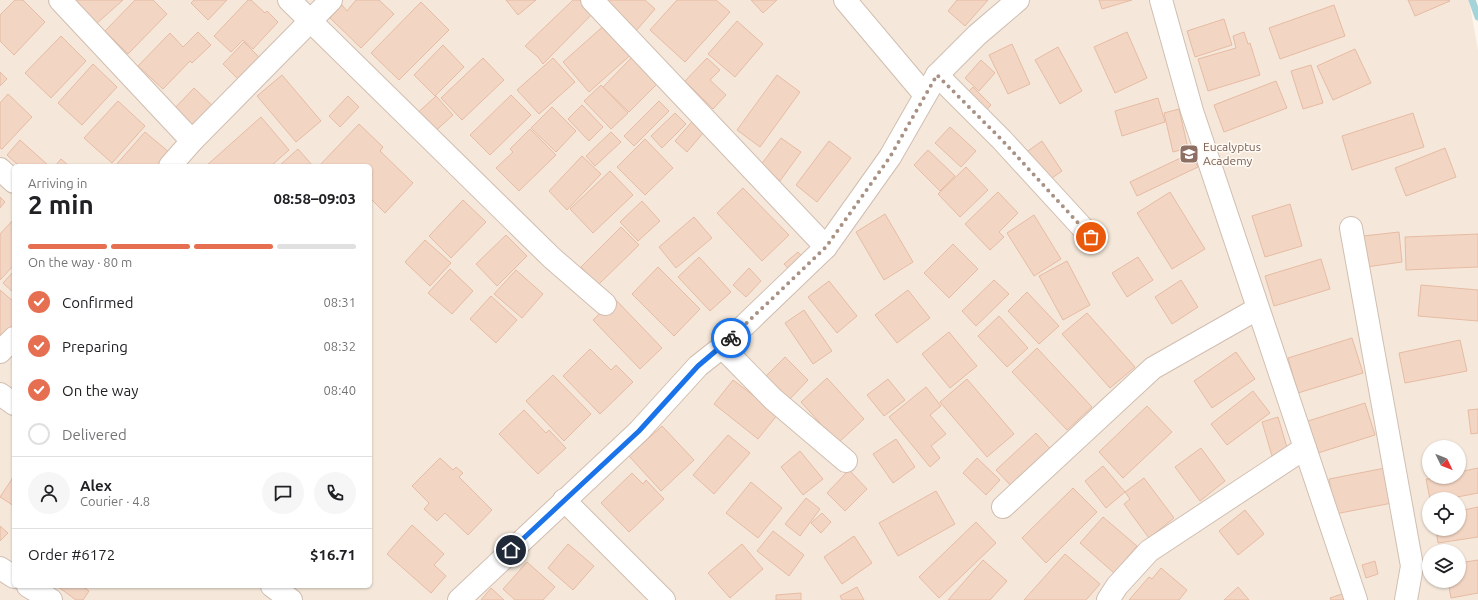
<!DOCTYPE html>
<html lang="en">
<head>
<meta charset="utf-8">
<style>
	:root { --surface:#fff; --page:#f6f6f6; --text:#202124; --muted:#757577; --line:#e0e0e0; --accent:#e76f51 }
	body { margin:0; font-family:Ubuntu,sans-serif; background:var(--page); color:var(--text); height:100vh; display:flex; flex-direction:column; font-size:15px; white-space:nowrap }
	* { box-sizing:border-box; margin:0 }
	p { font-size:13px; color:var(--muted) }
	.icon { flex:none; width:22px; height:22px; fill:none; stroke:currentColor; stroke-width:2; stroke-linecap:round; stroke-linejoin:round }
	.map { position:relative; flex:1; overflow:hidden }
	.details { position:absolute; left:12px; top:164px; width:360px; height:424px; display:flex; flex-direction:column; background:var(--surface); border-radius:6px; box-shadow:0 1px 3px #0004 }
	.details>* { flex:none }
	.needle { width:26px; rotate:133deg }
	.fabs { position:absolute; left:1422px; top:440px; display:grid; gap:8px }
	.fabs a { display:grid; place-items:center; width:44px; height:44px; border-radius:50%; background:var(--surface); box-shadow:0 1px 3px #0004; font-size:20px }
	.pin { position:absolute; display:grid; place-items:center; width:34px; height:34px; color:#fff; margin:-17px; border:2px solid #fff; border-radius:50%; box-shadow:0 1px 4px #0007 }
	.courier { position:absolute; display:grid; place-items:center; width:40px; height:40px; margin:-20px; border:3px solid #1a73e8; border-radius:50%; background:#fff; color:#222; box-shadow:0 1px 5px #0007 }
	.head em { font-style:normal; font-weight:700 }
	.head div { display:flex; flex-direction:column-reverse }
	.head { display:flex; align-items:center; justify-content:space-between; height:68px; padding:0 16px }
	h1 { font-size:26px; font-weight:700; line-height:30px }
	.bar { display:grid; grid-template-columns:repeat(4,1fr); gap:6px 4px; align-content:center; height:48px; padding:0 16px }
	.bar i { height:5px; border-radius:3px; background:var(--line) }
	.bar .active { background:var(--accent) }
	.bar p { grid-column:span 4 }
	.line { display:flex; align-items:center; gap:10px; padding:0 16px; border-top:1px solid var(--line) }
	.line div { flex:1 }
	.round { display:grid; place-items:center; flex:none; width:42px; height:42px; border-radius:21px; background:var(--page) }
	ol { padding:0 16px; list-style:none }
	li { display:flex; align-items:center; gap:12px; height:44px }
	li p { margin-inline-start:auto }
	li .icon { padding:4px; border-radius:50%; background:var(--accent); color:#fff; stroke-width:4 }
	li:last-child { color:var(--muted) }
	li i { width:22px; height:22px; border:2px solid var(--line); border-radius:50% }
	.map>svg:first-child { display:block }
	.residential { fill:#f5e8da; fill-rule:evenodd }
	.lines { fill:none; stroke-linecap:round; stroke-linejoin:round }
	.stream { stroke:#a5d3da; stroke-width:7 }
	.building { fill:#f3d5c3; stroke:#e6bba3 }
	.minor-casing { stroke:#d1beb0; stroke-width:24 }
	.minor { stroke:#fff; stroke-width:22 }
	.done { stroke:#a89285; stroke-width:4; stroke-dasharray:0 7.2 }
	.route { stroke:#1a73e8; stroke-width:5 }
	.labels { text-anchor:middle; stroke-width:3; stroke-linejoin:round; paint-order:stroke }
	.education-label { font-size:12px; fill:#785e54; stroke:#fffaf3; text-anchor:start }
</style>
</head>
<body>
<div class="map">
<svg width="1478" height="600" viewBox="0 0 1478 600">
	<rect width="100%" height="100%" fill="#fdf6ec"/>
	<path class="residential" d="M0,0h1469l9,50v550h-1478zM14,166h356v420h-356zM1429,447h30v30h-30zM1429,499h30v30h-30zM1429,551h30v30h-30z"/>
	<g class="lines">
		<path class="stream" d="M1472,0l6,17"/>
	</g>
	<g class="building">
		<path d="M15,0h8l22,22 -31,33 -14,-14v-26z"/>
		<path d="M75,0h48l-27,24z"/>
		<path d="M135,0h18l14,14 -39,40 -23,-23z"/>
		<path d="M194,0h33l-19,20 -17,-17z"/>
		<path d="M248,0h3l14,13 2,-2 11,11 -25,27 -10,-9 -12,12 -17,-16z"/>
		<path d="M356,0h23l15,14 -33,34 -31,-30 12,-13 5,6z"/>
		<path d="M506,0h30l-18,15z"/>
		<path d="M573,0h17l8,8 -55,56 -5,-7 -13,-11z"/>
		<path d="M599,0h46l10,9 -20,23z"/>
		<path d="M677,0h39l14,12 -45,50 -35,-32z"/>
		<path d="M751,0h26l-14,13z"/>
		<path d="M957,0h31l-23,26 -17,-15z"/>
		<path d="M1099,0h33l-30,9z"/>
		<path d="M1408,0h41l1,1 -35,15z"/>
		<path d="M421,2l28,28 -50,50 -28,-27z"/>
		<path d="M1334,5l11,31 -65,23 -11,-31z"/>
		<path d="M1224,19l8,26 -37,12 -8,-26z"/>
		<path d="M737,21l26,23 -28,33 -27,-23z"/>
		<path d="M608,22l27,29 -46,41 -26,-30z"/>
		<path d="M198,32l13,13 -19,18 -2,-2 -27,28 -25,-23 32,-33 13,14z"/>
		<path d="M1127,32l20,46 -32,15 -21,-46z"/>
		<path d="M1244,32l4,12 2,-1 10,32 -52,16 -10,-32 38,-11 -3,-12z"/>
		<path d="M61,36l25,25 -35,37 -26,-25z"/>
		<path d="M244,42l17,17 -22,21 -16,-16z"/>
		<path d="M1012,44l18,40 -22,10 -19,-39z"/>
		<path d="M443,45l21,22 -29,29 -21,-21z"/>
		<path d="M1058,47l24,44 -22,13 -25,-44z"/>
		<path d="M1355,49l16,34 -38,17 -16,-34z"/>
		<path d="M637,52l26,26 -34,34 -26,-25z"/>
		<path d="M483,58l21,22 -42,40 -21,-22z"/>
		<path d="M553,58l22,24 -36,32 -22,-24z"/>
		<path d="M707,58l13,12 -10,10 16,15 -13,14 -28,-28z"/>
		<path d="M981,60l14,13 -16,18 -14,-13z"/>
		<path d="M93,64l24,23 -35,38 -24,-22z"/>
		<path d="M1311,65l12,38 -20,6 -12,-38z"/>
		<path d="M0,72l7,7 -7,7z"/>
		<path d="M282,75l39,46 -25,21 -39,-46z"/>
		<path d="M777,75l23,17 -40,55 -23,-17z"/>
		<path d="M1276,81l11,27 -63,24 -10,-27z"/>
		<path d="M601,85l27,28 -17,16 -27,-28z"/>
		<path d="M973,87l18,18 -10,11 -19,-18z"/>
		<path d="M194,88l23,22 -23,23 -22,-22z"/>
		<path d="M8,94l24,23 -30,32 -2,-1v-45z"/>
		<path d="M511,95l20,20 -41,40 -20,-20z"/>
		<path d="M348,96l11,11 -19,20 -11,-11z"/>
		<path d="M436,96l17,19 -23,21 -17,-19z"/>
		<path d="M1158,98l7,24 -43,14 -7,-25z"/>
		<path d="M118,101l27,25 -33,37 -28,-25z"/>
		<path d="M659,101l10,10 -35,35 -10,-10z"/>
		<path d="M582,105l21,22 -14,14 -21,-22z"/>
		<path d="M552,107l24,24 -20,21 -25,-24z"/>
		<path d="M1179,109l9,39 -15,4 -9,-39z"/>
		<path d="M675,113l11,11 -24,24 -11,-12z"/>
		<path d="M1413,113l11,34 -72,23 -10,-34z"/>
		<path d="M697,116l12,10 -22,26 -12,-11z"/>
		<path d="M261,117l28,33 -18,16h-65z"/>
		<path d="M359,124l24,23 -3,4 33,32 -28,30 -15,-15v-32h-51z"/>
		<path d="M950,127l26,24 -15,16 -26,-24z"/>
		<path d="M530,129l26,26 -37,36 -23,-23 17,-16 -3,-3z"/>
		<path d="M145,132l25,21 -12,13h-43z"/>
		<path d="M611,132l10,10 -26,24 -9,-10z"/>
		<path d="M781,138l20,14 -21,29 -20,-15z"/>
		<path d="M645,139l28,29 -28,27 -28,-28z"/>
		<path d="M20,140l29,26h-30l-12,-11z"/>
		<path d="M829,141l22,17 -34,44 -21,-17z"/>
		<path d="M1042,141l20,30 -17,12 -20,-30z"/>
		<path d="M1445,148l11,29 -50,19 -11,-28z"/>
		<path d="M298,149l15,17h-32l-1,-1z"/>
		<path d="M928,150l27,26 -15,15 -26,-26z"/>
		<path d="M1191,153l7,14 -61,29 -7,-14z"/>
		<path d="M582,156l19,18 -34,36 -18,-19z"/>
		<path d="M61,159l8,7h-14z"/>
		<path d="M966,167l22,23 -28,27 -22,-23z"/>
		<path d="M610,171l23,24 -40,38 -23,-24z"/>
		<path d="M743,188l46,47 -27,26 -45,-48z"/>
		<path d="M998,192l20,21 -19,19 5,5 -14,13 -25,-26z"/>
		<path d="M1170,192l35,57 -33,20 -35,-56z"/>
		<path d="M0,197l5,5 -5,6z"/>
		<path d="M463,200l23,22 -35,36 -22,-22z"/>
		<path d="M642,201l18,20 -22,20 -18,-19z"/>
		<path d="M1290,204l12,42 -37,11 -13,-41z"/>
		<path d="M885,214l28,48 -29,18 -28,-48z"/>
		<path d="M1034,215l27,44 -27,17 -27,-43z"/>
		<path d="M694,217l18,21 -36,30 -17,-21z"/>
		<path d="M14,219v46l-14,15v-46z"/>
		<path d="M621,227l18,18 -41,40 -17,-18z"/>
		<path d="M1399,232l3,30 -36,5 -3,-31z"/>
		<path d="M1478,234v33l-72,3 -1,-33z"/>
		<path d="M506,235l21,21 -30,30 -21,-22z"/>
		<path d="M425,240l26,23 -21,23 -25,-24z"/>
		<path d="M953,244l25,25 -29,29 -25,-25z"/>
		<path d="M798,252l10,11 -14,12 -10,-11z"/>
		<path d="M699,257l32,35 -21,19 -32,-34z"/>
		<path d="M1138,257l15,23 -26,17 -15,-24z"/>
		<path d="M1321,259l9,30 -56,17 -9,-30z"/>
		<path d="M1067,261l23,44 -27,15 -24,-44z"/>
		<path d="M658,267l42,42 -26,27 -42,-42z"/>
		<path d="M749,268l12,13 -15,16 -13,-12z"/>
		<path d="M450,269l23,22 -21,23 -24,-21z"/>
		<path d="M516,270l27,24 -21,24 -28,-24z"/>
		<path d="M14,271v22l-11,-10z"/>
		<path d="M994,280l15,14 -33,32 -14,-15z"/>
		<path d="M1181,280l17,27 -26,17 -17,-27z"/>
		<path d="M829,281l28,35 -20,17 -29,-36z"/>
		<path d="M1421,285l57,5v31l-60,-5z"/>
		<path d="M0,290l14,12v23l-14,16z"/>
		<path d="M908,290l22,28 -33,25 -22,-28z"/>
		<path d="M1027,292l32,34 -20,18 -31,-33z"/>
		<path d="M491,296l26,24 -21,23 -26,-24z"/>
		<path d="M615,299l47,49 -22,21 -47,-49z"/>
		<path d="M804,310l28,41 -19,13 -28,-41z"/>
		<path d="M1087,313l48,54 -25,21 -48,-54z"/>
		<path d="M999,316l29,32 -21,19 -29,-31z"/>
		<path d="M949,332l28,34 -27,22 -28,-34z"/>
		<path d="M1352,338l11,35 -65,20 -10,-35z"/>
		<path d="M1460,340l7,31 -62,12 -6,-30z"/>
		<path d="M1037,348l55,59 -25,23 -55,-58z"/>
		<path d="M590,349l21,21 5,-5 17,17 -33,32 -37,-38z"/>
		<path d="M1236,352l19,27 -43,29 -18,-27z"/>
		<path d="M785,357l23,23 -20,21 -23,-24z"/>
		<path d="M553,375l38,39 -27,27 -38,-40z"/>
		<path d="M827,378l37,41 -26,24 -37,-41z"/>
		<path d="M888,379l17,21 -21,16 -17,-21z"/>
		<path d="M967,379l47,55 -27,23 -47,-55z"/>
		<path d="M733,380l45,34 -20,25 -44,-35z"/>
		<path d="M926,387l15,19 -11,9 16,19 -15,12 9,12 -10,9 -41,-50z"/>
		<path d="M1253,391l17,22 -43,32 -16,-21z"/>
		<path d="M1365,403l10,32 -57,18 -10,-32z"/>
		<path d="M1147,406l25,26 -49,46 -24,-26z"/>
		<path d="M1478,409v24l-7,1 -3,-24z"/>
		<path d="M524,410l22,23 3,-3 17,18 -28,26 -39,-40z"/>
		<path d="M1278,417l10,34 -16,5 -10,-34z"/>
		<path d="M662,426l32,34 -33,31 -32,-35z"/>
		<path d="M1036,433l18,20 -40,36 -18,-19z"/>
		<path d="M728,435l22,18 -36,41 -21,-19z"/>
		<path d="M896,439l19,28 -22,16 -20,-29z"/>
		<path d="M1201,448l24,33 -25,20 -25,-34z"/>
		<path d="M800,451l23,28 -20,16 -22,-28z"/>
		<path d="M440,458l13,12 3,-3 7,6 -4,4 33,33 -24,25 -23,-22 -8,8 -13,-12 5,-6 -17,-17z"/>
		<path d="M977,458l23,22 -14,15 -23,-22z"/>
		<path d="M1103,466l22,26 -19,16 -21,-27z"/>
		<path d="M1385,468l7,35 -57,11 -6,-35z"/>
		<path d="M1478,468v25l-31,6h-17l-4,-20 33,-2v-5z"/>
		<path d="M849,470l18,19 -22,22 -18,-18z"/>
		<path d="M632,473l11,11 3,-4 18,19 -35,33 -28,-29z"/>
		<path d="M14,476v30l-14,-9z"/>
		<path d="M1144,478l30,40 -25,20 -25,-34 6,-5 -5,-7z"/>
		<path d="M751,482l31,26 -24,30 -32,-25z"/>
		<path d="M1073,488l24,24 -51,51 -24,-25z"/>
		<path d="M936,491l19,33 -57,32 -19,-33z"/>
		<path d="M806,498l14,11 -20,27 -15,-12z"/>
		<path d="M1478,507v30l-40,6 -2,-14h23v-18z"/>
		<path d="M1245,510l19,24 -26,21 -19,-24z"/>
		<path d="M822,513l9,9 -10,11 -10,-10z"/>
		<path d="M1103,517l34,29 -23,27 -34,-30z"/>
		<path d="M976,522l20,21 -57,55 -20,-21z"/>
		<path d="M412,525l32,29 -10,11 12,11 -15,17 -44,-39z"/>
		<path d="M0,526l8,7 -8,8z"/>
		<path d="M773,531l31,24 -15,21 -32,-25z"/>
		<path d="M854,536l18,27 -30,21 -18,-27z"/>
		<path d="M568,544l26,22 -21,24 -25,-22z"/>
		<path d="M742,544l21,25 -33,29 -22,-25z"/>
		<path d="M1065,554l35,30 -14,16h-62z"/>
		<path d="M983,560l24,21 -17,19h-42z"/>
		<path d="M1478,560v33l-27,5 -3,-17h11v-18z"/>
		<path d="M1375,561l3,13 -12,4 -4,-13z"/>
		<path d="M527,562l28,25 -12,13h-28l-12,-11z"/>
		<path d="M1161,568l26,22 -8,10h-50l20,-23 3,2z"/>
		<path d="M57,586h25l7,5 -6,9h-7z"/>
		<path d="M857,587l7,13h-22l-2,-4z"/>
		<path d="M1238,587l11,13h-25z"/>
		<path d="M491,588l13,12h-23z"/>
		<path d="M1351,591l3,9h-23l-1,-2z"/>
		<path d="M801,593v7h-25v-5z"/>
	</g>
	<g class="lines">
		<g class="minor-casing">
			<g id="minor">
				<path d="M60,0l132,141"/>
				<path d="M289,0l263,258 53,46"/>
				<path d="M592,0l234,247"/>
				<path d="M845,0l80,95"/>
				<path d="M1161,0l31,111 164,489"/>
				<path d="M937,75l65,65 89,97"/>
				<path d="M170,166l22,-25 139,-141"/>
				<path d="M0,169l14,13"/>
				<path d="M1351,228l61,338 -6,34"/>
				<path d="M722,347l51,52 73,62"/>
				<path d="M0,352l14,-14"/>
				<path d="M0,394l14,10"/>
				<path d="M564,500l100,100"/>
				<path d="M1003,507l150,-139 104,-59"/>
				<path d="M0,568l14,9"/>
				<path d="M28,586l23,14"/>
				<path d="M272,586l19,14"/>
				<path d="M459,600l180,-169 59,-65 24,-19 104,-100 64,-90 47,-82 40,-40 41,-35"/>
				<path d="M1108,600l9,-14 32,-35 156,-103"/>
			</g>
		</g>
		<use href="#minor" class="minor"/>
	</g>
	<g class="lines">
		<path class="done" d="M731,338l95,-91 64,-90 47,-82 65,65 89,97"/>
		<path class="route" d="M511,550l128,-119 59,-65 33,-28"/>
	</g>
	<defs>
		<g id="school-square" transform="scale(1)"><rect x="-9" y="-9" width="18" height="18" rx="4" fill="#8d6e63" stroke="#fffaf3"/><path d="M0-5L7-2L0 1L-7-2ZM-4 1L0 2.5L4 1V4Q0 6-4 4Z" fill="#fff"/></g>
	</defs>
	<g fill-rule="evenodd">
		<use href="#school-square" x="1189" y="154"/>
	</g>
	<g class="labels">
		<g class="education-label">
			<text x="1203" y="151">Eucalyptus<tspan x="1203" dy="14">Academy</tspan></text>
		</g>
	</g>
</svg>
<div class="fabs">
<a><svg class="needle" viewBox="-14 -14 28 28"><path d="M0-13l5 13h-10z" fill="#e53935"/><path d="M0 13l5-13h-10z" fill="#757577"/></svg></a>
<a><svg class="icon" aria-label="locate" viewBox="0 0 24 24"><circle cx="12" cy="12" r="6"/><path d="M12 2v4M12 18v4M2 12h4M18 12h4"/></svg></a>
<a><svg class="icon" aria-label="layers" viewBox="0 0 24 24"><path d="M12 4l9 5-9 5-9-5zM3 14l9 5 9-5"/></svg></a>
</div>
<div class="pin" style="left:1091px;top:237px;background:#ea580c"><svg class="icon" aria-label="bag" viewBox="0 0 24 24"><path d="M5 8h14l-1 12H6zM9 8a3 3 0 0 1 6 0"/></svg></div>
<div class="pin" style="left:511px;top:550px;background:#1f2937"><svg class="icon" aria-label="home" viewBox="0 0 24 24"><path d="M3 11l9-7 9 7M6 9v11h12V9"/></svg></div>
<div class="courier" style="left:731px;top:338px"><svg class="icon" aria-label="bike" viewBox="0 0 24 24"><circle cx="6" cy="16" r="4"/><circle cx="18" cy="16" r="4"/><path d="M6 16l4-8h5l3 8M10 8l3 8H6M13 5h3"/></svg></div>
<section class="details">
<div class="head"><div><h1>2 min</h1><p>Arriving in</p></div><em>08:58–09:03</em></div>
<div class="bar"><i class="active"></i><i class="active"></i><i class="active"></i><i></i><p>On the way · 80 m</p></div>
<ol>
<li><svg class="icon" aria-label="check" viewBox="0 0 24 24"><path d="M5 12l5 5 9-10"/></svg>Confirmed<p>08:31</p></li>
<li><svg class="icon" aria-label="check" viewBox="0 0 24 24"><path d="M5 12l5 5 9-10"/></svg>Preparing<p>08:32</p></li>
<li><svg class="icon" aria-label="check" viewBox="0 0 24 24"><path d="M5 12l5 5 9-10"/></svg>On the way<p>08:40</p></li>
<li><i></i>Delivered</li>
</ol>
<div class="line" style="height:72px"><a class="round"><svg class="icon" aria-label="person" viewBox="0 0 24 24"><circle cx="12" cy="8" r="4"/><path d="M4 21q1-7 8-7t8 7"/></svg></a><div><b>Alex</b><p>Courier · 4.8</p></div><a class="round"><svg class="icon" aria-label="chat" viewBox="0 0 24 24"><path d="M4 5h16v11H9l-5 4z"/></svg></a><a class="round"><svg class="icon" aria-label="phone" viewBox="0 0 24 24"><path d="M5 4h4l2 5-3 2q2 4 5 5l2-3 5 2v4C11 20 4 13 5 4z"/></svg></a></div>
<div class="line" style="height:52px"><div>Order #6172</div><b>$16.71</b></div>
</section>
</div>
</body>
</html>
